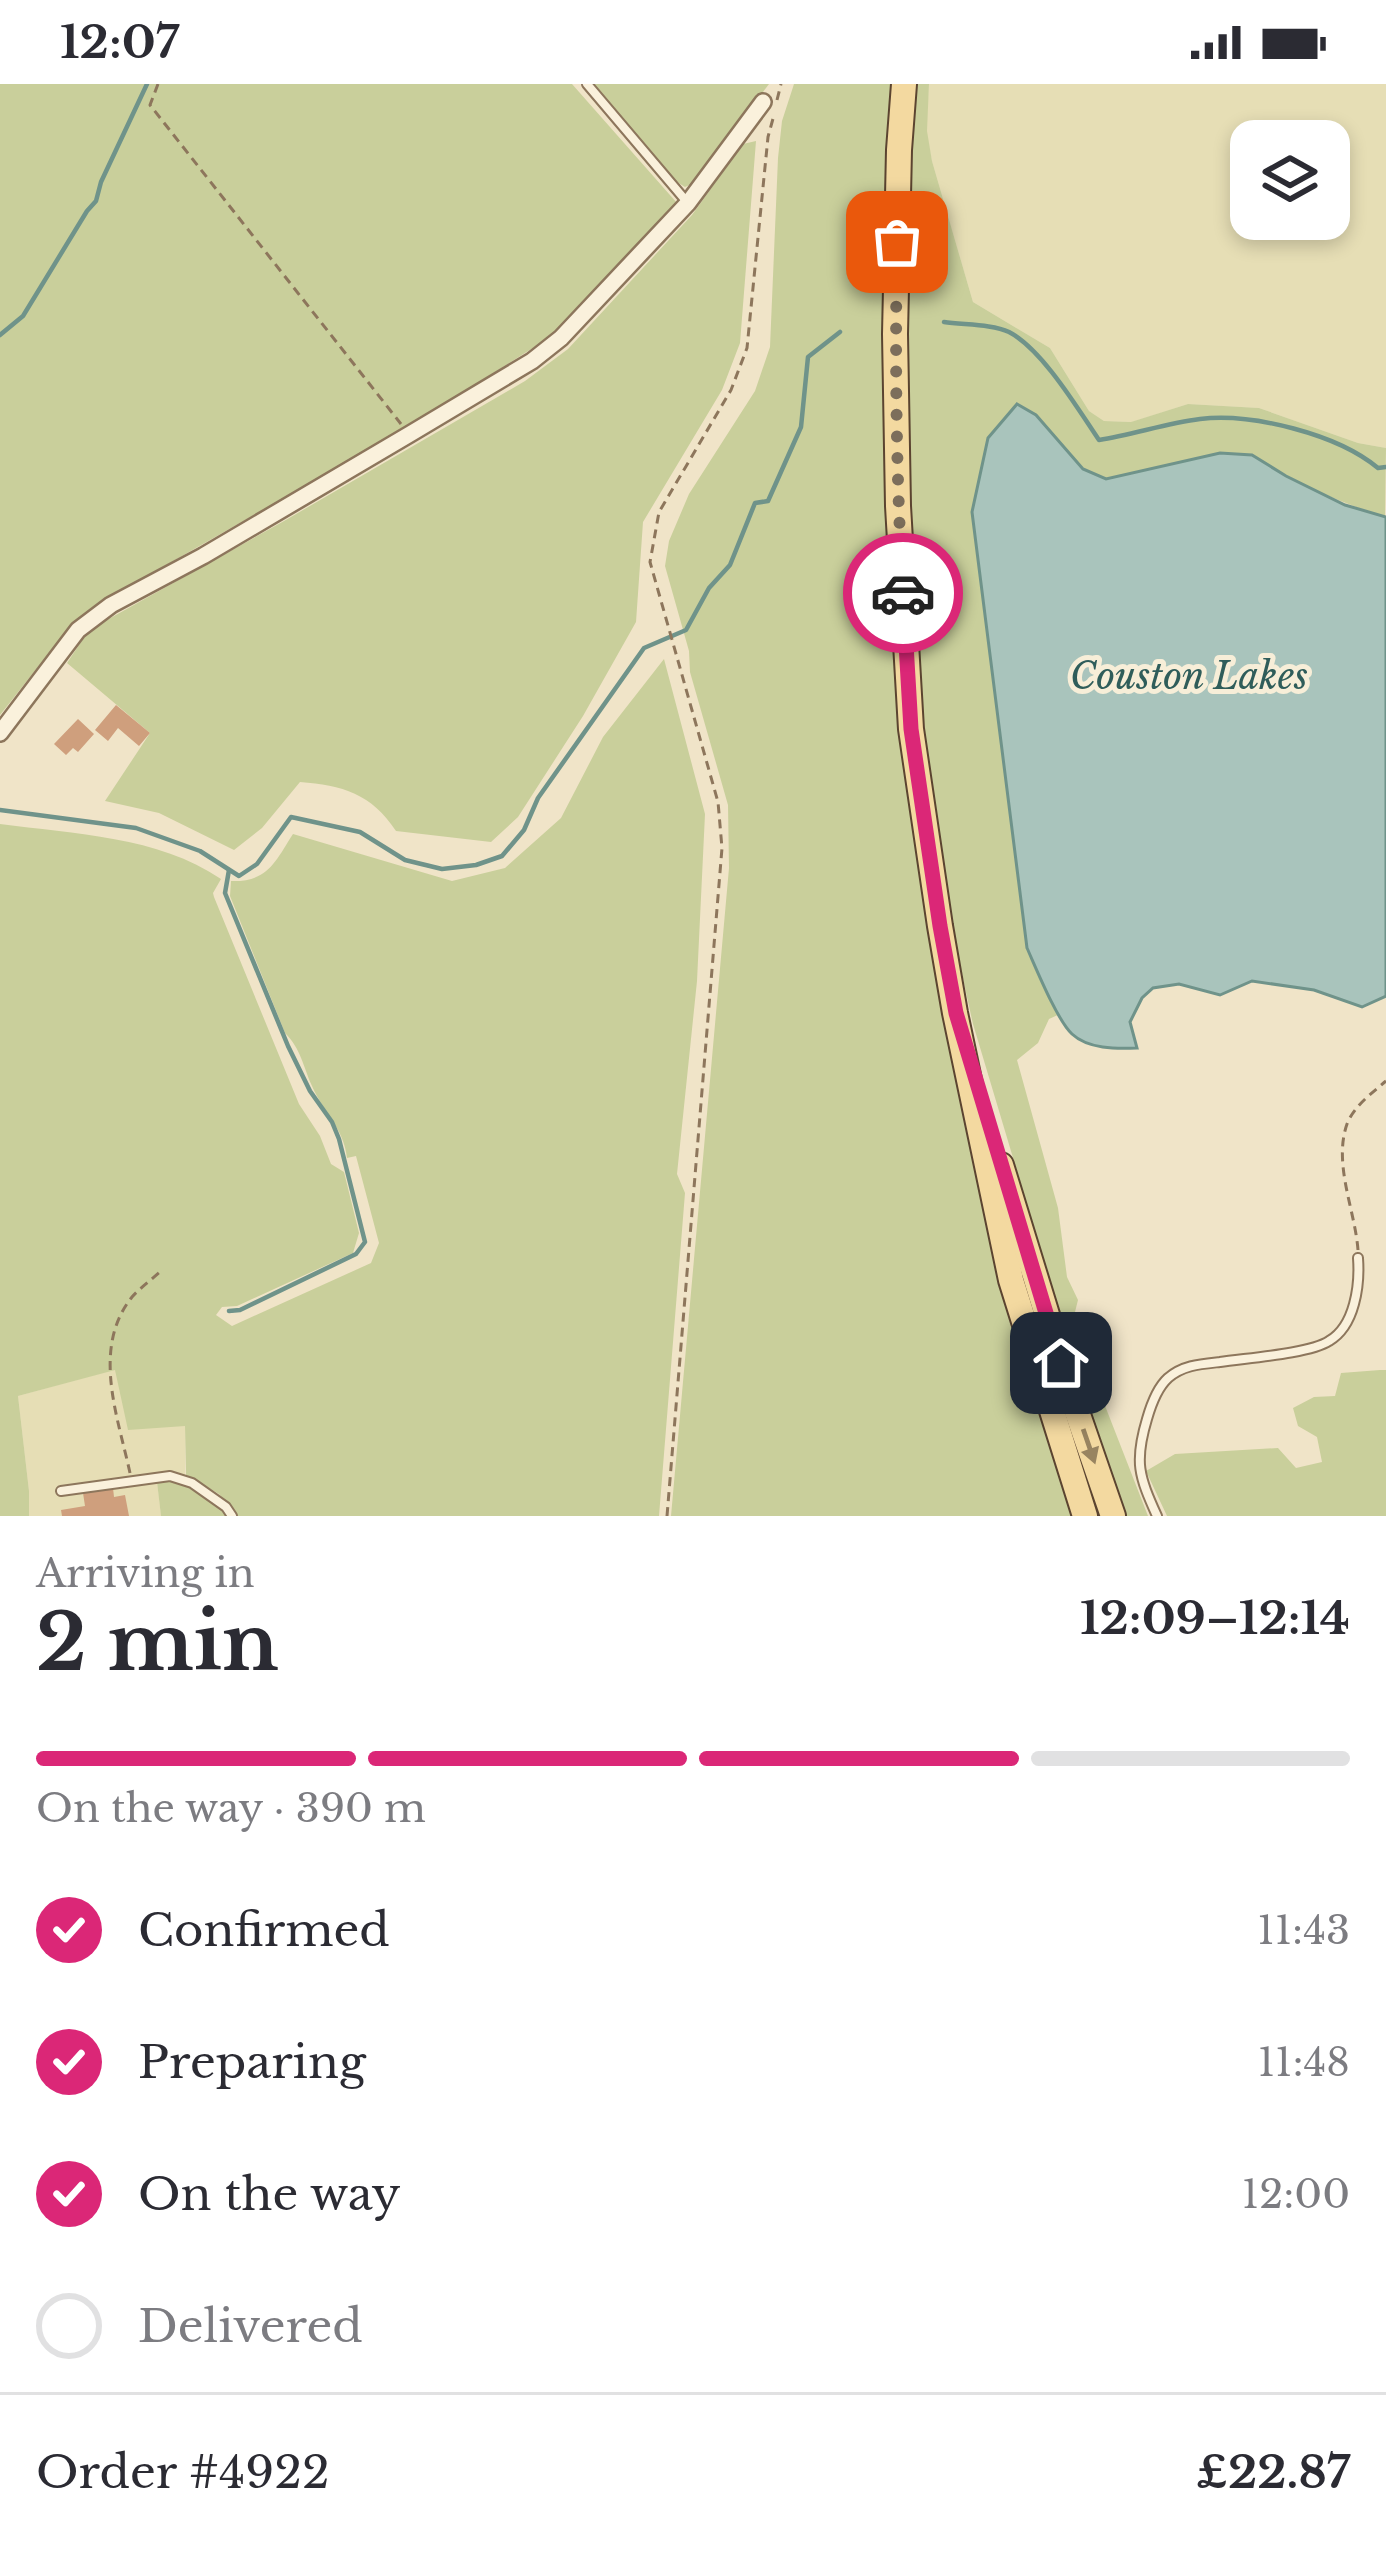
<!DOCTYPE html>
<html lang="en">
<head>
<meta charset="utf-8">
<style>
	:root { --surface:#fff; --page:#f2f2f3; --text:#2b2b33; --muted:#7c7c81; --line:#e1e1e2; --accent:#db2777 }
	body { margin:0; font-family:"Libre Baskerville",serif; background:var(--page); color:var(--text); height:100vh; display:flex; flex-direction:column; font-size:45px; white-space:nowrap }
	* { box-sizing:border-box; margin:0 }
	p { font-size:39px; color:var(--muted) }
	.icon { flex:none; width:66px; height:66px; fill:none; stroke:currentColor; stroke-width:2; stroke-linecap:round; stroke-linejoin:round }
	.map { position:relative; height:1432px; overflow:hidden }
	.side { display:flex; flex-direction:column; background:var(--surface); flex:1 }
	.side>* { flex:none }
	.tools { position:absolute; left:1230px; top:36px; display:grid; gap:24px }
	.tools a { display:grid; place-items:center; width:120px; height:120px; border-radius:24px; background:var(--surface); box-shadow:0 6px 18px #0003; font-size:60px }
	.pin { position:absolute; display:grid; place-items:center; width:102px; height:102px; color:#fff; margin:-51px; border-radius:24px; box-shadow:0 6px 18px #0006 }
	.courier { position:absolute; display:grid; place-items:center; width:120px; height:120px; margin:-60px; border:9px solid #db2777; border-radius:50%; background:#fff; color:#222; box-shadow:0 3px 15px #0007 }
	.summary em { font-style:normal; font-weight:700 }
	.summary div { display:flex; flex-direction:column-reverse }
	.summary { display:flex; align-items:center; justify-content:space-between; height:204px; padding:0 36px }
	h1 { font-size:78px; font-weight:700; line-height:90px }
	.bar { display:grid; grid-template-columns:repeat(4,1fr); gap:18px 12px; align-content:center; height:144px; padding:0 36px }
	.bar i { height:15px; border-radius:9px; background:var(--line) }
	.bar .on { background:var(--accent) }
	.bar p { grid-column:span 4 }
	.line { display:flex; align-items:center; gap:30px; padding:0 36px; border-top:3px solid var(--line) }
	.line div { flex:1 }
	ol { padding:0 36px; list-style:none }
	li { display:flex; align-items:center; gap:36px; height:132px }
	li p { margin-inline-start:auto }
	li .icon { padding:12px; border-radius:50%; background:var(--accent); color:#fff; stroke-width:4 }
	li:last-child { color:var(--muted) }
	li i { width:66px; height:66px; border:6px solid var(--line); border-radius:50% }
	.status { display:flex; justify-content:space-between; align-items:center; height:84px; padding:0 60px; background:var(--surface); direction:ltr }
	.status svg { height:33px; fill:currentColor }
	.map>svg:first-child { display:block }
	.farmland { fill:#e6deb5; fill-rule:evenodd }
	.green { fill:#c9cf9b }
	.water { fill:#a9c4bc; stroke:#6f938a; stroke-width:3 }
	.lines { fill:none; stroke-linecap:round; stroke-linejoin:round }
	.stream { stroke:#6f938a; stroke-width:4.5 }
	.building { fill:#cf9f7d }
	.service-casing { stroke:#8d765c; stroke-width:12 }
	.minor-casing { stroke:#8d765c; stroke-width:20 }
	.primary-casing { stroke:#5b4430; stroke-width:28 }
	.path { stroke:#8d765c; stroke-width:3; stroke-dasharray:9 6; stroke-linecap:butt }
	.service { stroke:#faf1dc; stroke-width:8 }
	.minor { stroke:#faf1dc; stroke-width:15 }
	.primary { stroke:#f3d9a0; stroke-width:24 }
	.oneway { fill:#988460 }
	.done { stroke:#7c6e5b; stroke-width:12; stroke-dasharray:0 21.6 }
	.route { stroke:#db2777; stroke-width:15 }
	.labels { text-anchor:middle; stroke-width:10; stroke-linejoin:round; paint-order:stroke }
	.water-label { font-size:36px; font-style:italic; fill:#2f5d5a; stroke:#f7eed8 }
</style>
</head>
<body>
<div class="status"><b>12:07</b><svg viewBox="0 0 49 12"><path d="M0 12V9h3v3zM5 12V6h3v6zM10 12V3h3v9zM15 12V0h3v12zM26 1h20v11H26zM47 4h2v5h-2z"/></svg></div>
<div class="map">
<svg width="1386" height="1432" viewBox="0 0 1386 1432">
	<rect width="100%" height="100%" fill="#f0e4c8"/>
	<g class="farmland">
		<path d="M929,0h457v364l-28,-5 -99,-35 -71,-4 -56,18 -28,-1 -15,-10 -39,-63 -77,-46 -41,-141 -6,-30zM1251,57h78v78h-78z"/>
		<path d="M116,1285l69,56v59l-28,-2 4,34h-132v-25l-11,-95z"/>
	</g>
	<g class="green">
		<path d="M0,0h572l105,119 -83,90 -47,46 -137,87 -314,179 -29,25 -67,85z"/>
		<path d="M594,0h175l-75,99 -9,4 -8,-5z"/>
		<path d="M794,0h100l-11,250 2,144 10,169 17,157 164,712h-405l58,-648 -1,-63 -38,-133 -1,-21 -24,-85 4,-25 20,-47 66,-103 15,-44 8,-189 4,-37z"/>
		<path d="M915,0h14l-2,47 5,30 41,141 77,46 39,63 15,10 27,1 57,-18 71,4 99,35 28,5 -1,69c-48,-15 -91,-35 -133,-62l-146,24 -23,-10 -47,-54 -48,23 -16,74 55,436 33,66 -11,5 -11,24 -21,17 41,148 9,69 11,23 -6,24 23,70 7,4 46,118h-22l-25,-64 -128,-428c-70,-304 -74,-630 -58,-940z"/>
		<path d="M756,57l-16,202 -18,47 -79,132 -7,100 -53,94 -65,101 -27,25 -95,-11c-24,-37 -54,-46 -96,-49l-38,46 -28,22 -75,-37 -54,-12 45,-68 -83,-70 22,-33 195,-109 241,-140 43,-32 124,-134 51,-71z"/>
		<path d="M664,575l41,155 -8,167 -20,193 8,19 -26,323h-421l-19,-22 -33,-19 -1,-49 -57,4 -13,-60 -97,26 11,95v25h-29v-692c74,10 158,12 221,55l-8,14 1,4 85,207 21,32 11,28 13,8 15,61 -6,20 -116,53 -15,1 -6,8 16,11 139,-63 8,-20 -23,-87 -9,2c-3,-30 -24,-46 -35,-72 -9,-20 -11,-37 -27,-53l-55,-137 1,-15c37,1 44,-19 62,-47l159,47 53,-13 56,-50 42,-81z"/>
		<path d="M1380,1286h6v146h-219l-21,-45 29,-17 103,-6 18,20 26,-6 -5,-25 -19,-11 -5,-18 21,-11 21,-1 6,-23z"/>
		<path d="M171,1397c23,4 41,17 56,35h-66l-4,-34z"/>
	</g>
	<path class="water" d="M1017,320l19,11 47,54 23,10 114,-26 32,2 34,21 59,29 41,12v479l-24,11 -48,-17 -62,-9 -32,14 -41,-11 -26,4 -11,10 -12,24 7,26c-21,1 -49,1 -65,-14 -15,-14 -36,-66 -45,-86l-55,-436 16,-74z"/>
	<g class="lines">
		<g class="stream">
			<path d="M944,238c19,3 48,2 65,10 33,17 69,77 90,108 33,-5 68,-17 101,-21 53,-6 137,15 178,49l8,-1"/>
			<path d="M0,251l23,-19 64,-105 9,-10 5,-19 46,-98"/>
			<path d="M0,726l136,18 64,23 39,25 18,-12 34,-47 69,15 45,28 37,9 34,-4 26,-9 22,-26 14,-32 106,-150 42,-18 23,-42 21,-23 25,-62 13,-2 33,-74 7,-70 32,-25"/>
			<path d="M229,786l-4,23 63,153 22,45 22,31 7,17 26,103 -9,12 -116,56 -11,1"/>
		</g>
	</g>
	<g class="building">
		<path d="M116,621l34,28 -11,13 -21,-18 -10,13 -13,-11z"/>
		<path d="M78,635l16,15 -16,18 -5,-4 -7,7 -12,-11z"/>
		<path d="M113,1404l1,9 11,-2 4,21h-67l-1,-6 24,-4 -2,-13z"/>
	</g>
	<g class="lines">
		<g class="service-casing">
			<g id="service">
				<path d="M587,0l100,118"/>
				<path d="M61,1407l109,-15 22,7 34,24 6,9"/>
				<path d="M1157,1432c-18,-40 -23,-54 -10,-97 4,-14 10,-31 21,-41 15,-13 33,-14 52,-16 25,-4 89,-8 109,-21 26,-15 31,-56 29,-83"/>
			</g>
		</g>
		<g class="minor-casing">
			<path id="minor" d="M0,649l78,-103 33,-25 92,-49 207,-122 122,-73 29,-23 127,-135 75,-101"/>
		</g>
		<g class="primary-casing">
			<g id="primary">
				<path d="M904,0l-5,66 -4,184 3,172 13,223 29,197 15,87 56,267 74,236"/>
				<path d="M1001,1081l74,241 38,110"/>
			</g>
		</g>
		<g class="path">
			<path d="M158,0l-8,21 251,319"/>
			<path d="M777,16l4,-16"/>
			<path d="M1358,1166c-3,-40 -25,-86 -11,-126 7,-18 25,-31 39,-43"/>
			<path d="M130,1389c-12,-56 -39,-125 2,-176 8,-9 19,-17 29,-26"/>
			<path d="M667,1432l55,-668 -4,-46 -68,-240 9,-50 72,-122 16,-42 21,-211 6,-22"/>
		</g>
		<use href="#service" class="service"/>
		<use href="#minor" class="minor"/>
		<use href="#primary" class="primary"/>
	</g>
	<defs><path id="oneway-solid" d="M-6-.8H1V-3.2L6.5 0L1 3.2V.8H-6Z" transform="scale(3)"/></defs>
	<use class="oneway" href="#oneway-solid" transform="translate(1089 1362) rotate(71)"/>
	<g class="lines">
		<path class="done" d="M897,158c-2,117 -1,234 6,351"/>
		<path class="route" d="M903,509l8,136 29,197 16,87 105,350"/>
	</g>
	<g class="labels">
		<g class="water-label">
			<text x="1189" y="605">Couston Lakes</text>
		</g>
	</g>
</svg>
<div class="tools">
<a><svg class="icon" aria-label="layers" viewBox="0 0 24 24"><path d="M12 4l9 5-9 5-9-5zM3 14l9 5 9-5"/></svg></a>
</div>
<div class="pin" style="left:897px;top:158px;background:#ea580c"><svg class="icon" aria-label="bag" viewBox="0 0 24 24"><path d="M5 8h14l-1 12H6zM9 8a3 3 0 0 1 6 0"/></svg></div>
<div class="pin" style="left:1061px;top:1279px;background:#1f2937"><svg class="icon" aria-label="home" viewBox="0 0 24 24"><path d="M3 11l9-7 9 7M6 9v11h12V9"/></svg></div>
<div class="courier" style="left:903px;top:509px"><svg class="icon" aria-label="car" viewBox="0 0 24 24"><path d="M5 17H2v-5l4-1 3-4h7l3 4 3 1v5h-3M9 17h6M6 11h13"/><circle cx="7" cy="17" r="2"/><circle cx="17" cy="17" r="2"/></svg></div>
</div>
<section class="side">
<div class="summary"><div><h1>2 min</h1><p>Arriving in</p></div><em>12:09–12:14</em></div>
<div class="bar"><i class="on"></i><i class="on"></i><i class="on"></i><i></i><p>On the way · 390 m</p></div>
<ol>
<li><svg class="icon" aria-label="check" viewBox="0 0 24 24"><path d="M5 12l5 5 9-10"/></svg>Confirmed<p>11:43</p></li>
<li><svg class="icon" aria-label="check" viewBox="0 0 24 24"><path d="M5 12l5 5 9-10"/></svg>Preparing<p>11:48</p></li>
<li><svg class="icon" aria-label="check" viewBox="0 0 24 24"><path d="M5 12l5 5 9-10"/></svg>On the way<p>12:00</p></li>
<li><i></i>Delivered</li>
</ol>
<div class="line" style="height:156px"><div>Order #4922</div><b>£22.87</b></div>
</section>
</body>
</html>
